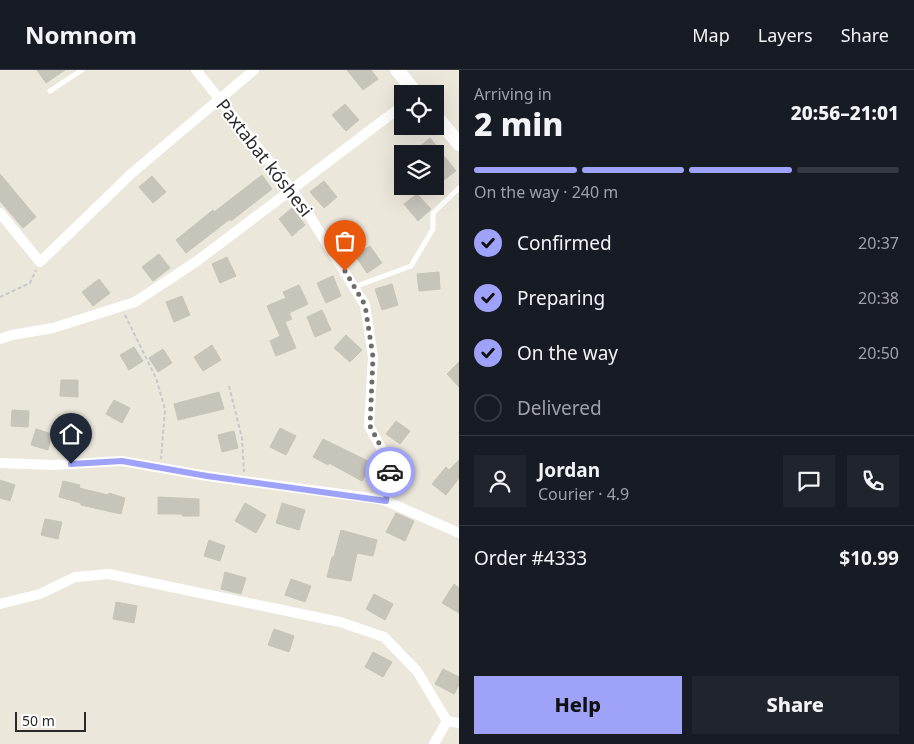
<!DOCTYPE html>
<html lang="en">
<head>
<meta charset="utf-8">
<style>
	:root { --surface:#171b24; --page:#20242c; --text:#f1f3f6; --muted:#9ea1a6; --line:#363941; --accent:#9ea3f9 }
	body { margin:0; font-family:"Noto Sans",sans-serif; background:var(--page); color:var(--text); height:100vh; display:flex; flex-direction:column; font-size:19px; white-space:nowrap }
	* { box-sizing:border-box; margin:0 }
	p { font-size:16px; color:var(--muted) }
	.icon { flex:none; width:28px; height:28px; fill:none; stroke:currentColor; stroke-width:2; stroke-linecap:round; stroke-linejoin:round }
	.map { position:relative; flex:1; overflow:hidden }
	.panel { display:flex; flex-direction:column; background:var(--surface); width:455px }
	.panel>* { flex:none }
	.buttons { position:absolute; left:394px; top:15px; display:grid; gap:10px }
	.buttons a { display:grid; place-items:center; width:50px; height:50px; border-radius:0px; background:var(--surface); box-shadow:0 5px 20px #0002; font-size:25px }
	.scale { position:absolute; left:15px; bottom:12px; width:71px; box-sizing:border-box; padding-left:5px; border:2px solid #2a2a2a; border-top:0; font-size:14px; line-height:18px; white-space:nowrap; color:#2a2a2a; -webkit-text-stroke:4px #fff; paint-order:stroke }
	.pin { position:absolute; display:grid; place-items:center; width:42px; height:42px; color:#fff; margin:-51px -21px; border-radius:50% 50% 50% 0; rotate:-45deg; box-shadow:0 0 5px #0007 }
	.pin .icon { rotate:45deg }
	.courier { position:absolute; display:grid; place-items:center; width:50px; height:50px; margin:-25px; border:4px solid #9ea3f9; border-radius:50%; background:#fff; color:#222; box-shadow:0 1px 6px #0007 }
	.head em { font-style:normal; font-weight:800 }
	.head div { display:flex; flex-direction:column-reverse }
	.head { display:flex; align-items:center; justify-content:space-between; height:85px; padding:0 15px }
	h1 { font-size:32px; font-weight:800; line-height:38px }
	.bar { display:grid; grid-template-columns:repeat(4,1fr); gap:8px 5px; align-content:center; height:60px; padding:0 15px }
	.bar i { height:6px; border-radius:4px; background:var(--line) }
	.bar .current { background:var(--accent) }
	.bar p { grid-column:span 4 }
	.line { display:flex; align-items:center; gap:12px; padding:0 15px; border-top:1px solid var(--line) }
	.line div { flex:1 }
	.round { display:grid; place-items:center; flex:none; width:52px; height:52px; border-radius:0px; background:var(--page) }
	ol { padding:0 15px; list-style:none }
	li { display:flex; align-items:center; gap:15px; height:55px }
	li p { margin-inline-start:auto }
	li .icon { padding:5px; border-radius:50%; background:var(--accent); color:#111; stroke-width:4 }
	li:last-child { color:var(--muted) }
	li i { width:28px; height:28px; border:2px solid var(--line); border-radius:50% }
	.button { display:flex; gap:10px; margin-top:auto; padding:10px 15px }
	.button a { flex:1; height:58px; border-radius:0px; background:var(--accent); color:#111; font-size:20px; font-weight:800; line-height:58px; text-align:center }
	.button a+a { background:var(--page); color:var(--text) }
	header { display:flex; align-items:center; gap:30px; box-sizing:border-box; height:70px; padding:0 25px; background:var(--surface); border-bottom:1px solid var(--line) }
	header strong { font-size:24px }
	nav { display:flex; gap:28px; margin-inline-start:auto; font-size:18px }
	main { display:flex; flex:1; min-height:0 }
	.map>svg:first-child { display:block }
	.building { fill:#c7c5ba; stroke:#c7c3b5 }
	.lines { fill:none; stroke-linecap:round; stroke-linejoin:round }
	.path { stroke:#c8c8c8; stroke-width:2; stroke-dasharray:4 2.5; stroke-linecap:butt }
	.lane { stroke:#fff; stroke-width:5 }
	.street { stroke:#fff; stroke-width:10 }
	.secondary { stroke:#fff; stroke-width:14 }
	.done { stroke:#6e6c68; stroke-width:5; stroke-dasharray:0 9 }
	.route { stroke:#9ea3f9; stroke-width:6 }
	.labels { text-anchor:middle; stroke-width:4; stroke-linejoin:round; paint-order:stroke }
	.street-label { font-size:18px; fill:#2a2a2a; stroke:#fff }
</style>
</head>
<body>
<header>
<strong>Nomnom</strong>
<nav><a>Map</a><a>Layers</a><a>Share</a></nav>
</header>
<main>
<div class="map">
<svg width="459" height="674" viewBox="0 0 459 674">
	<rect width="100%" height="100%" fill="#ece7db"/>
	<g class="building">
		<path d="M37,0h28l-19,13z"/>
		<path d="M347,0h24l7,9 -15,11z"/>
		<path d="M345,34l14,16 -13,11 -14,-16z"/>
		<path d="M430,68l26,33 -15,11 -6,-8v-20h-25z"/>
		<path d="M0,104l36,43 -13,11 -23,-27z"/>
		<path d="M262,105l10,14 -41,32 -1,-2 -44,34 -10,-13 37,-30 1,2z"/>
		<path d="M152,106l14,16 -13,11 -14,-16z"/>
		<path d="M324,111l13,16 -13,11 -14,-16z"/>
		<path d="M417,124l14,15 -13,12 -14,-17z"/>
		<path d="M292,138l13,17 -13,11 -13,-17z"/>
		<path d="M370,176l12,17 -15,10 -12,-18z"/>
		<path d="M159,184l11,14 -17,13 -11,-14z"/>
		<path d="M227,187l9,19 -16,7 -8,-19z"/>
		<path d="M439,202l1,17 -21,2 -2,-17z"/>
		<path d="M333,206l8,20 -15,7 -9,-20z"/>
		<path d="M99,209l11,14 -17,13 -11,-14z"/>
		<path d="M392,214l6,21 -16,5 -7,-21z"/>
		<path d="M299,215l9,19 -19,9 3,6 -7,3 11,26 -20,8 -6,-15 10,-5 -13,-30 19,-8 -3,-6z"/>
		<path d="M182,226l8,19 -16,7 -8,-20z"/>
		<path d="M322,240l9,20 -16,7 -8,-20z"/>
		<path d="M346,265l16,15 -12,12 -16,-14z"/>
		<path d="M212,275l9,15 -18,11 -9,-14z"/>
		<path d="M134,277l9,14 -14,9 -9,-15z"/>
		<path d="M163,279l9,14 -14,9 -9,-14z"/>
		<path d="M459,292v25l-12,-13z"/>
		<path d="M61,310h17v17l-18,-1z"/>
		<path d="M219,322l5,17 -46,11 -4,-16z"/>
		<path d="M114,330l16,8 -8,15 -16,-9z"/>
		<path d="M12,340l17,1 -1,16 -17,-1z"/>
		<path d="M396,351l14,10 -10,13 -14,-10z"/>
		<path d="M280,358l16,8 -10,19 -16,-8z"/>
		<path d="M36,359l16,5 -4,16 -17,-5z"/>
		<path d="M234,361l4,17 -16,4 -4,-17z"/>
		<path d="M323,369l49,24 -10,18 -33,-18 -1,2 -15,-8z"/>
		<path d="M459,390v18l-13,17 -14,-11 14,-17 3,3z"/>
		<path d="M0,410l15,5 -5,16 -10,-3z"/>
		<path d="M63,411l17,4 -1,3 29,7 1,-2 16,5 -4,16 -40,-9v-2l-22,-6z"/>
		<path d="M158,427l41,2v17h-17v-2h-24z"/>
		<path d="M245,433l21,12 -10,18 -21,-12z"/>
		<path d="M282,433l23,7 -6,20 -23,-7z"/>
		<path d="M396,443l18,8 -9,20 -19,-9z"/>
		<path d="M45,449l17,3 -4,17 -17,-4z"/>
		<path d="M341,460l36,10 -4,16 -16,-3 -6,28 -24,-4 5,-20h2z"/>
		<path d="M209,470l16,6 -5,15 -16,-5z"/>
		<path d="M225,502l21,6 -5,16 -20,-5z"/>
		<path d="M291,509l20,7 -6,16 -20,-7z"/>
		<path d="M454,514l5,4v25l-17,-10z"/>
		<path d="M374,524l19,10 -8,16 -19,-11z"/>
		<path d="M116,532l21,4 -3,17 -21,-4z"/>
		<path d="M274,559l20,7 -5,16 -21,-7z"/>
		<path d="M373,582l19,10 -9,15 -18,-10z"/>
		<path d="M443,599l16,8v8l-5,9 -19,-10z"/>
	</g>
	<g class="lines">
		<g class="path">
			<path d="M0,227l30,-14 6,-13"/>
			<path d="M125,245l31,63 9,31 -4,50"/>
			<path d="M229,316l13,52 2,34"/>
		</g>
		<g class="lane">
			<path d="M50,21l32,-21"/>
			<path d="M354,217l57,-21 22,-37v-16l26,-25"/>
		</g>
		<g class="street">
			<path d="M196,0l96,120 14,20 59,95 8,52 -4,69 22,40 -5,35"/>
			<path d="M0,143l40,49 92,-89 122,-103"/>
			<path d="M0,269l12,-4 41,-7 82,-26 62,-41 205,-155"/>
			<path d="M0,393l54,2 68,-4 85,15 171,23 8,2 73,32"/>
			<path d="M0,534l40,-10 35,-17 34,-3 231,48 44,15 33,34 30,50 12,2"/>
			<path d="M434,674l13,-23"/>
		</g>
		<g class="secondary">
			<path d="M397,0l20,24"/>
			<path d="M435,45l24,29"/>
		</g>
	</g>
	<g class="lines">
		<path class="done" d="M345,201l20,34 8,52 -3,69 21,40 -1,6"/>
		<path class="route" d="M71,394l51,-3 85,15 179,25 4,-29"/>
	</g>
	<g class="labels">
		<g class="street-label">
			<text transform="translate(264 88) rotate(52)" y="6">Paxtabat kóshesi</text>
		</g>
	</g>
</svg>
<div class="buttons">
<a><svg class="icon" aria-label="locate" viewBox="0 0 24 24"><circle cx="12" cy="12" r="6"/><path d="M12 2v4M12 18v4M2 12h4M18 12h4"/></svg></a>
<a><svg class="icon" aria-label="layers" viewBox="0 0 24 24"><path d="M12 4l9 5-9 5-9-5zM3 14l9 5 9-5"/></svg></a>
</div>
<div class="scale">50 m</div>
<div class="pin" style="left:345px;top:201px;background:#ea580c"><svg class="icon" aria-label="bag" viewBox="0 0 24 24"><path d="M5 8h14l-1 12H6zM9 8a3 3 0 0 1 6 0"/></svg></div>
<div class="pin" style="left:71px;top:394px;background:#1f2937"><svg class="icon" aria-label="home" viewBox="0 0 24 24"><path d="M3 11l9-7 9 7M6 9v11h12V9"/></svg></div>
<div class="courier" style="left:390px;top:402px"><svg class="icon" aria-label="car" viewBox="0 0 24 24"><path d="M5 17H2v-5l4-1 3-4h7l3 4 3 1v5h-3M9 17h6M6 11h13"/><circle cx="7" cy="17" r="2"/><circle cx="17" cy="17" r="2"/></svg></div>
</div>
<section class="panel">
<div class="head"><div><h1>2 min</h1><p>Arriving in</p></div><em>20:56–21:01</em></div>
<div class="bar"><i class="current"></i><i class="current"></i><i class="current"></i><i></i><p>On the way · 240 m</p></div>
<ol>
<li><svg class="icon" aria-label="check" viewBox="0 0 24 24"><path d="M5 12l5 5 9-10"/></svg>Confirmed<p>20:37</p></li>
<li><svg class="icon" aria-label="check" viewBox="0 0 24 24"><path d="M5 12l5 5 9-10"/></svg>Preparing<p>20:38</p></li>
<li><svg class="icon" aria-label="check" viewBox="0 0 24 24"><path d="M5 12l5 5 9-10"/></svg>On the way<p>20:50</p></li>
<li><i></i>Delivered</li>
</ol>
<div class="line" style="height:90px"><a class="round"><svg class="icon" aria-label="person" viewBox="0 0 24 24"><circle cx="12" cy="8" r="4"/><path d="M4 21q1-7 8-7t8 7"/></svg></a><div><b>Jordan</b><p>Courier · 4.9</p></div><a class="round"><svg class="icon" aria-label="chat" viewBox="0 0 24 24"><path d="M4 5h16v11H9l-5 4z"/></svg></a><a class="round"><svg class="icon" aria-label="phone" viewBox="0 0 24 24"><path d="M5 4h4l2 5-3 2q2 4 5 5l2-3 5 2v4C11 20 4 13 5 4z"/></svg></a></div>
<div class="line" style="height:65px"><div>Order #4333</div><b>$10.99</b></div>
<div class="button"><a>Help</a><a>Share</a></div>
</section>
</main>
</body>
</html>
